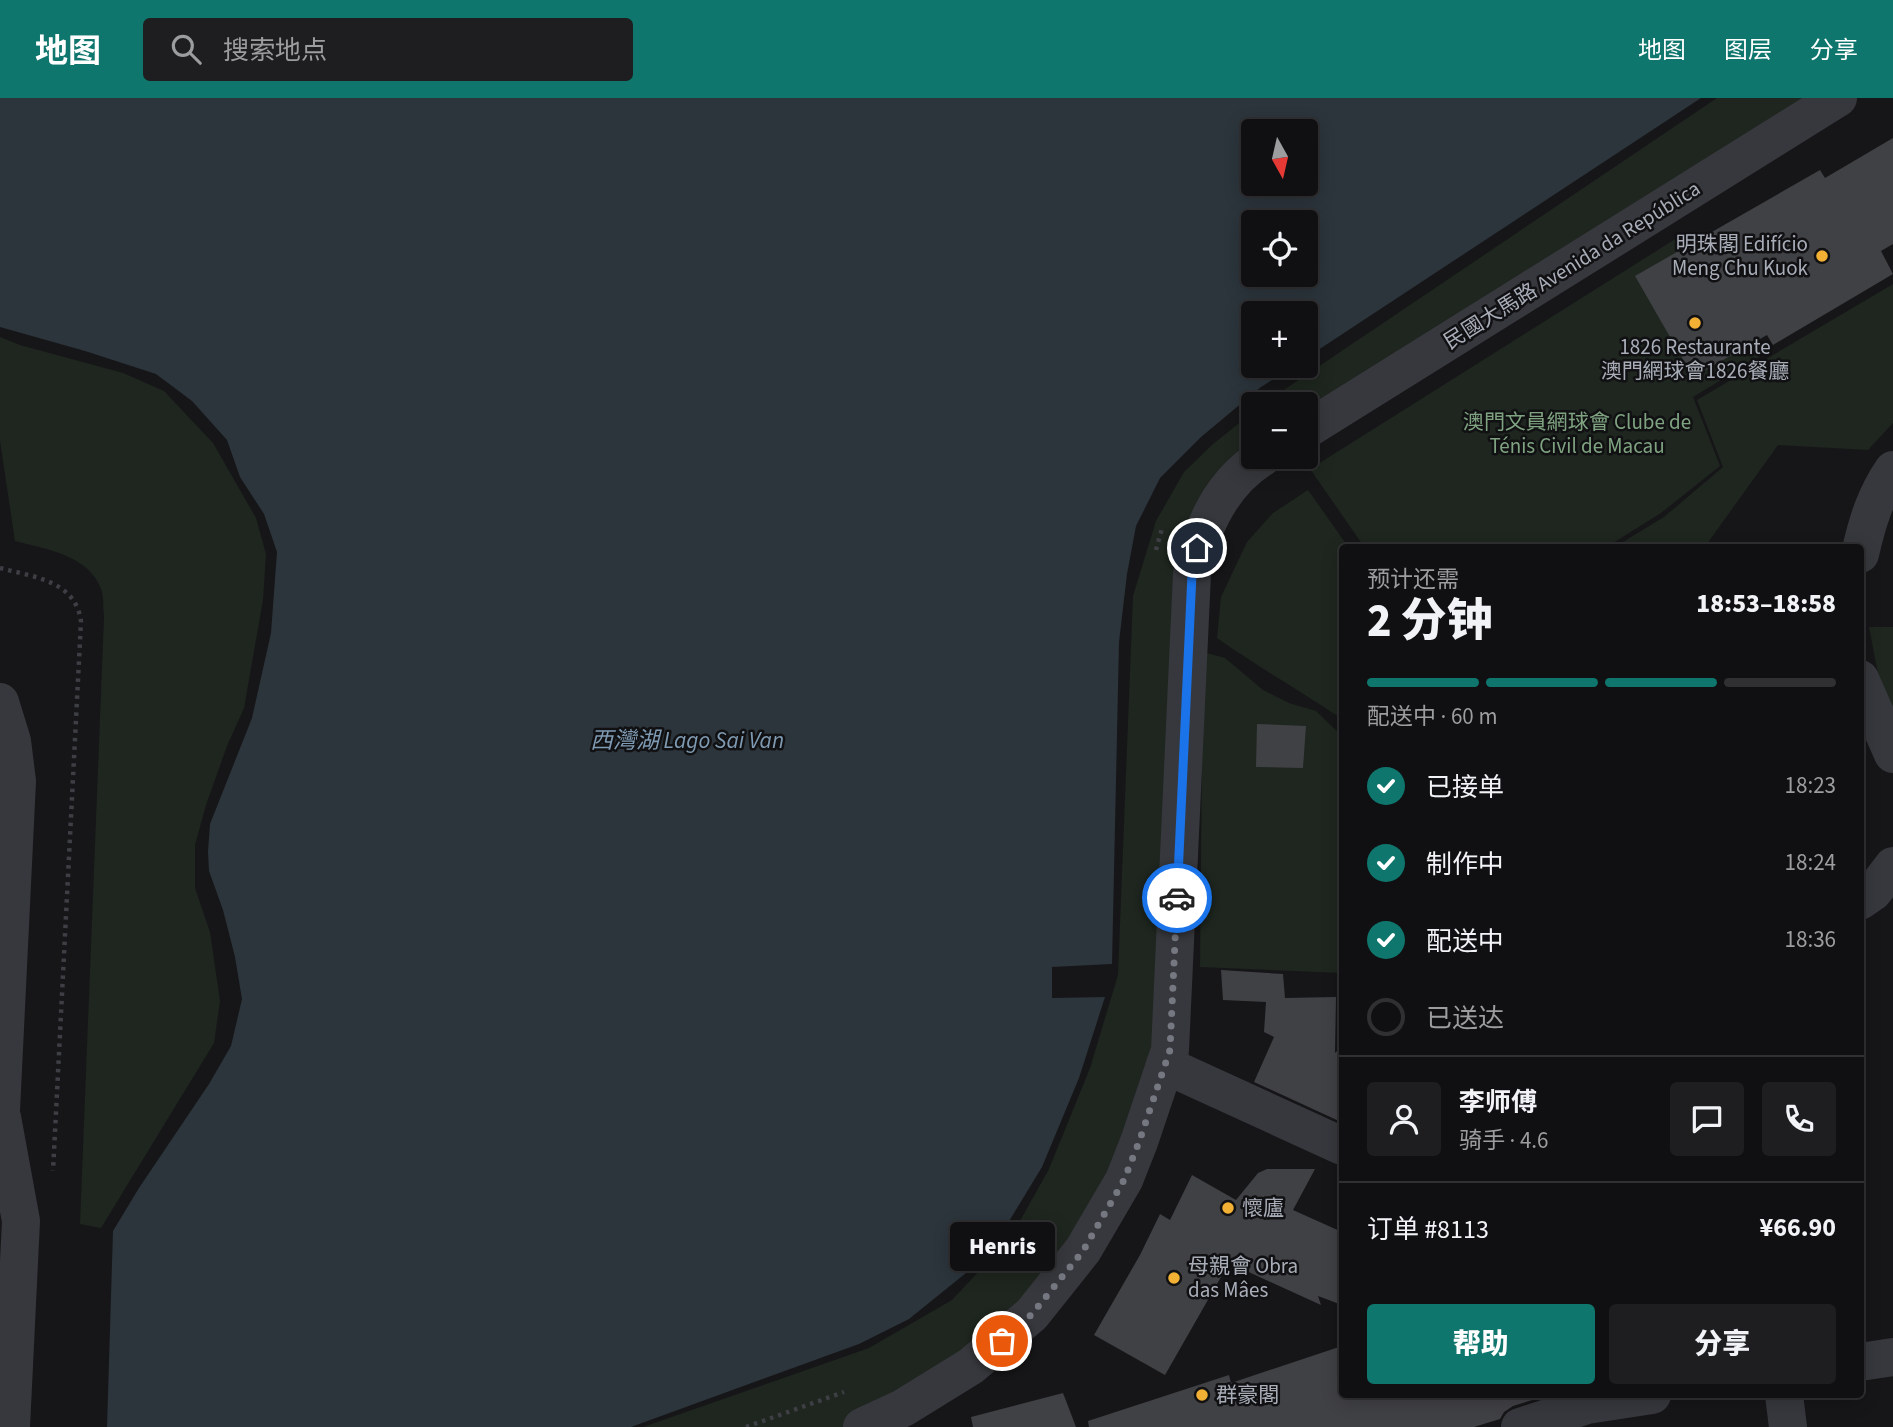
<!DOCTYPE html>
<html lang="zh">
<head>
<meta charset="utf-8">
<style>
	:root { --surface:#101012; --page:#1e1e20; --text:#f1f3f6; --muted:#9c9d9f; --line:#303032; --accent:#0f766e }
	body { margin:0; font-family:"Source Sans 3","Noto Sans SC",sans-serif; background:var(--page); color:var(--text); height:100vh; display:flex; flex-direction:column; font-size:26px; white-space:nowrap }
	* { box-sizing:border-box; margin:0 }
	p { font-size:23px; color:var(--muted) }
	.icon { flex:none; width:38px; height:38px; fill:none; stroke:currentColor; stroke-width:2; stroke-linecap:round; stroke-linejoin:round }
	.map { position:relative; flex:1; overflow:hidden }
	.details { position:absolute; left:1339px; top:446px; width:525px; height:854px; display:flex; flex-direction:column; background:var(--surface); border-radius:7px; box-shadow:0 4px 18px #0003,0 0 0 2px var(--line) }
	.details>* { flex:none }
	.needle { width:46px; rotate:172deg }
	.fabs { position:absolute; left:1241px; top:21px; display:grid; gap:14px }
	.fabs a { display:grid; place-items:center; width:77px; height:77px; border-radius:7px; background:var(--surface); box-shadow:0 4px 18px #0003,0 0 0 2px var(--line); font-size:35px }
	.pin { position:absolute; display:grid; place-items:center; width:60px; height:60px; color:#fff; margin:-30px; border:4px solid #fff; border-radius:50%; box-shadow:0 2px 7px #0007 }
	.courier { position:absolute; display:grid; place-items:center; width:70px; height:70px; margin:-35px; border:5px solid #1a73e8; border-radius:50%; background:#fff; color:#222; box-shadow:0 2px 9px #0007 }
	.bubble { position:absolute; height:49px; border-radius:7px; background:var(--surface); box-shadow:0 4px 18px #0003,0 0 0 2px var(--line); font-size:23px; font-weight:800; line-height:49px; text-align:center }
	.headline em { font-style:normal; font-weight:800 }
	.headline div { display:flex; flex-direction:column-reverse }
	.headline { display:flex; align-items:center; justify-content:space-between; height:119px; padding:0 28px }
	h1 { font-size:46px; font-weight:800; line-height:52px }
	.bar { display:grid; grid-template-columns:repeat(4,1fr); gap:10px 7px; align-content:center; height:84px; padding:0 28px }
	.bar i { height:9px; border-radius:5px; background:var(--line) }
	.bar .current { background:var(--accent) }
	.bar p { grid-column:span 4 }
	.line { display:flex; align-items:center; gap:18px; padding:0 28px; border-top:2px solid var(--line) }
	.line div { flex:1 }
	.round { display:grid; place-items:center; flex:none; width:74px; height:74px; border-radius:7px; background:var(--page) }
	ol { padding:0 28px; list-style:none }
	li { display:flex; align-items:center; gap:21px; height:77px }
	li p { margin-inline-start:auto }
	li .icon { padding:7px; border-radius:50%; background:var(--accent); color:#fff; stroke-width:4 }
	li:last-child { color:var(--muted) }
	li i { width:38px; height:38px; border:4px solid var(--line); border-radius:50% }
	.action { display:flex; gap:14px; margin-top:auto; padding:14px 28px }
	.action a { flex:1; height:80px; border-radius:7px; background:var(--accent); color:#fff; font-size:28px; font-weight:800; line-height:80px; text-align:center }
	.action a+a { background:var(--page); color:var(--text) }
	header { display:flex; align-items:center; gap:42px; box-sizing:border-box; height:98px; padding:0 35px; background:var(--accent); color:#fff }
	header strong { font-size:33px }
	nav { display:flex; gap:38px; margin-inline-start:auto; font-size:24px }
	.search { width:490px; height:63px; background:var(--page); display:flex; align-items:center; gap:18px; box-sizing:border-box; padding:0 24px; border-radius:7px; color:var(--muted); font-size:26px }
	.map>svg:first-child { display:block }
	.green { fill:#1e261f }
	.water { fill:#2c353c; fill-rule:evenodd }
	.building { fill:#404145 }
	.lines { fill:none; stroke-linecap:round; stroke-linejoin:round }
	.path { stroke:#3d3f44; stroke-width:4.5; stroke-dasharray:3.5 5; stroke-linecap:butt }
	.minor { stroke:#37383d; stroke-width:38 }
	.done { stroke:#757880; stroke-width:7; stroke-dasharray:0 12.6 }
	.route { stroke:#1a73e8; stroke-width:9 }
	.poi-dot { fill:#f2b134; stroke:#111113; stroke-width:2.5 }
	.labels { text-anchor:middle; stroke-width:5; stroke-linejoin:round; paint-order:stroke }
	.poi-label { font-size:21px; fill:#a8adb8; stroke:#111113; text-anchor:start }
	.street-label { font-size:21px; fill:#a8adb8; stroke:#111113 }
	.park-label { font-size:21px; fill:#7fa381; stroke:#111113 }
	.water-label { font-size:23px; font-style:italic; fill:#7f9bb3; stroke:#111113 }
</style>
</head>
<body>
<header>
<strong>地图</strong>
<div class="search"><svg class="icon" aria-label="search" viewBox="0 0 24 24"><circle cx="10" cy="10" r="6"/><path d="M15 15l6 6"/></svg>搜索地点</div>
<nav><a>地图</a><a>图层</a><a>分享</a></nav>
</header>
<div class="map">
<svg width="1893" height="1329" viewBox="0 0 1893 1329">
	<rect width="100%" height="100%" fill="#161618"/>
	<g class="green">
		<path d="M1717,0h116l-527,329v-23h-43z"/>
		<path d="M1688,133l74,124 -69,42 27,69 -59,47 -56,35h-240l-55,-79z"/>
		<path d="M1893,186v139l-25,27 -90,-5 -74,103h-91l51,-31 59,-50 -26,-67z"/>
		<path d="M0,239l20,8 103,28 41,18 49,52 43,75 10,36 -3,46 -19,108 -17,38 -21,59 -11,40v43l15,44 10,69 -6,42 -113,185 -21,-4 24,-607c-1,-9 0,-21 -3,-28 -12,-34 -56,-40 -86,-48l-15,-100z"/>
		<path d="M1253,314v45l-34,35 -56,523 -20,105 -114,194 -181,113h-205l226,-79 83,-48 59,-63 38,-68 41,-101 28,-93 15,-379 23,-75 28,-49 29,-28z"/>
		<path d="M1308,392l41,58h-7v171c-41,-28 -84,-52 -125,-81l4,-41 26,-55 26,-29z"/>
		<path d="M1869,529h24v106l-10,-33z"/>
		<path d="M1203,554l22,6 38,32 26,13 27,8 26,25v237l-142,-6z"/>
	</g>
	<path class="water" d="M0,0h1701l-395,260v-45h-53v53h41l-33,21 -60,50 -41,41 -24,48 -9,48 -8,68 -7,322 -60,3v31l53,-1 -26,81 -37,89 -42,69 -34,37 -57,46 -50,25 -228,83h-524l6,-196 26,-43 70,-104 22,-38 11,-47 -7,-42 -12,-47 -14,-39 -1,-19 2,-28 42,-106 19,-85 6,-81 -13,-38 -24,-37 -13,-37 -35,-39 -36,-27 -71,-23 -85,-24zM1253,33h53v53h-53zM1253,124h53v53h-53z"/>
	<g class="building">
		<path d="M1893,40v106l-12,7 12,23 -120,71 -6,-10 -74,42 -58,-101 185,-106 5,8z"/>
		<path d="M1257,626l49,2 -3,42 -47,-1z"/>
		<path d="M1221,872l62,4 2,24 51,-1 -1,56 7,-7v67l-3,8 -85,-39 20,-45 -10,-5 2,-30 -43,-2z"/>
		<path d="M1267,1071h48l-22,41 49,22v73l-24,-9 3,9 -92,-42 -64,112 -71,-40 46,-80 20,-41 10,6 22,-45 44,25 22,-27z"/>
		<path d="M1342,1248v49h206l-35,11 -9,6 -4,7 -26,8h-385l-1,-6 141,-46 2,8z"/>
		<path d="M1063,1295l13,34h-103l-2,-10z"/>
	</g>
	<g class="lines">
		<g class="path">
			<path d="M1271,306l11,-7"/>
			<path d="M1242,325l11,-7"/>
			<path d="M1156,452l6,-22"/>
			<path d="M0,470c33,9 75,12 81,53l-28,550"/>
			<path d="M746,1329l98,-35"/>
		</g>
		<g class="minor">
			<path d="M1306,332l532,-332"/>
			<path d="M1860,456c7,-31 15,-58 33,-84"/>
			<path d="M1860,581l33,75"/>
			<path d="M0,604l12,39 5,40 -17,350"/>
			<path d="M1860,803l13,-9 20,-26"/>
			<path d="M1165,967l177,81"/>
			<path d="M2,1019l19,104 -10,206"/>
			<path d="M1860,1264l33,-5"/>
			<path d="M1784,1297l4,32"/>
			<path d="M862,1329l41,-19 68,-42 61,-52 51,-64 41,-70 15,-38 31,-92 22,-476c9,-46 29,-91 71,-117"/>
			<path d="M1520,1329l67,-22 65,-10"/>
		</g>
	</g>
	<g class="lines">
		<path class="done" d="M1002,1243l30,-27 51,-63 41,-71 15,-38 31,-92 7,-152"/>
		<path class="route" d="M1177,800l15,-324 5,-26"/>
	</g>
	<g class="poi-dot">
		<circle cx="1822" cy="158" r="7"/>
		<circle cx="1695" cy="225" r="7"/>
		<circle cx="1228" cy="1110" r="7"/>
		<circle cx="1174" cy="1180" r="7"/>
		<circle cx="1202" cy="1297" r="7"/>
	</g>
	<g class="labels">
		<g class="poi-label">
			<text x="1808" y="153" text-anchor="end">明珠閣 Edifício<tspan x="1808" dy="24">Meng Chu Kuok</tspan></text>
			<text x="1695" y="256" text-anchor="middle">1826 Restaurante<tspan x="1695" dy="24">澳門網球會1826餐廳</tspan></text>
			<text x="1242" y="1117">懷廬</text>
			<text x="1188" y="1175">母親會 Obra<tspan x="1188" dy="24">das Mâes</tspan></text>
			<text x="1216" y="1304">群豪閣</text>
		</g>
		<g class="street-label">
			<text transform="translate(1572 167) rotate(-32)" y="7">民國大馬路 Avenida da República</text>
		</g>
		<g class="park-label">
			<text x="1577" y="331">澳門文員網球會 Clube de<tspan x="1577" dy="24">Ténis Civil de Macau</tspan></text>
		</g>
		<g class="water-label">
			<text x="687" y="650">西灣湖 Lago Sai Van</text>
		</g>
	</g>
</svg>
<div class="fabs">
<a><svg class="needle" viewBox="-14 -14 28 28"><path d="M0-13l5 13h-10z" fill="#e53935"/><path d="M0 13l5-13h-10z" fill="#9c9d9f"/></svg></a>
<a><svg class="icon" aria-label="locate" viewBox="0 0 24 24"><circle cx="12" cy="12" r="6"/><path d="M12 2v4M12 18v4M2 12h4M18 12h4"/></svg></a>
<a>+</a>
<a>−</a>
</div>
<div class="pin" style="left:1002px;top:1243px;background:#ea580c"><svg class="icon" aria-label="bag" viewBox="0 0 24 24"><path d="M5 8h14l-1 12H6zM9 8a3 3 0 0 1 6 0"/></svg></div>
<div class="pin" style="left:1197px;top:450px;background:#1f2937"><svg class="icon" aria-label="home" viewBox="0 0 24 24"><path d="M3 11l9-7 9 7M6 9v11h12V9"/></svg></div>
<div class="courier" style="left:1177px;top:800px"><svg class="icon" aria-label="car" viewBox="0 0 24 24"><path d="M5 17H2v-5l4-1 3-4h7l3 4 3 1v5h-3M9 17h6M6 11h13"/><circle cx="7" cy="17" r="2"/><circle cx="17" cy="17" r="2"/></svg></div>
<div class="bubble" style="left:950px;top:1124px;width:105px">Henris</div>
<section class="details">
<div class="headline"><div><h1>2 分钟</h1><p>预计还需</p></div><em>18:53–18:58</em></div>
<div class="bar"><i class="current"></i><i class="current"></i><i class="current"></i><i></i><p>配送中 · 60 m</p></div>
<ol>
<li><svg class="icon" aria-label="check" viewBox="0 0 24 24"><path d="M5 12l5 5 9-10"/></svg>已接单<p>18:23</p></li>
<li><svg class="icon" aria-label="check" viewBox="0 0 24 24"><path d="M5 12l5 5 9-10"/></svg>制作中<p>18:24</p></li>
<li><svg class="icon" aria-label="check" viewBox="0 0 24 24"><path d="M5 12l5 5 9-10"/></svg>配送中<p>18:36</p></li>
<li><i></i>已送达</li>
</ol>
<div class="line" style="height:126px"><a class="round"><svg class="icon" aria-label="person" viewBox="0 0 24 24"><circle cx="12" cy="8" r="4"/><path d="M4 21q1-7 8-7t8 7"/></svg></a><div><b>李师傅</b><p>骑手 · 4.6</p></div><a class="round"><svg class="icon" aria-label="chat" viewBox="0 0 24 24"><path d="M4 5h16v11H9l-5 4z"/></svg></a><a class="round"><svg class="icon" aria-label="phone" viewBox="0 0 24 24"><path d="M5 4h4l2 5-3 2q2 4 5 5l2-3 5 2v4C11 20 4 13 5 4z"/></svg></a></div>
<div class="line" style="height:91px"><div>订单 #8113</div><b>¥66.90</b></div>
<div class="action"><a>帮助</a><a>分享</a></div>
</section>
</div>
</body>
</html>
